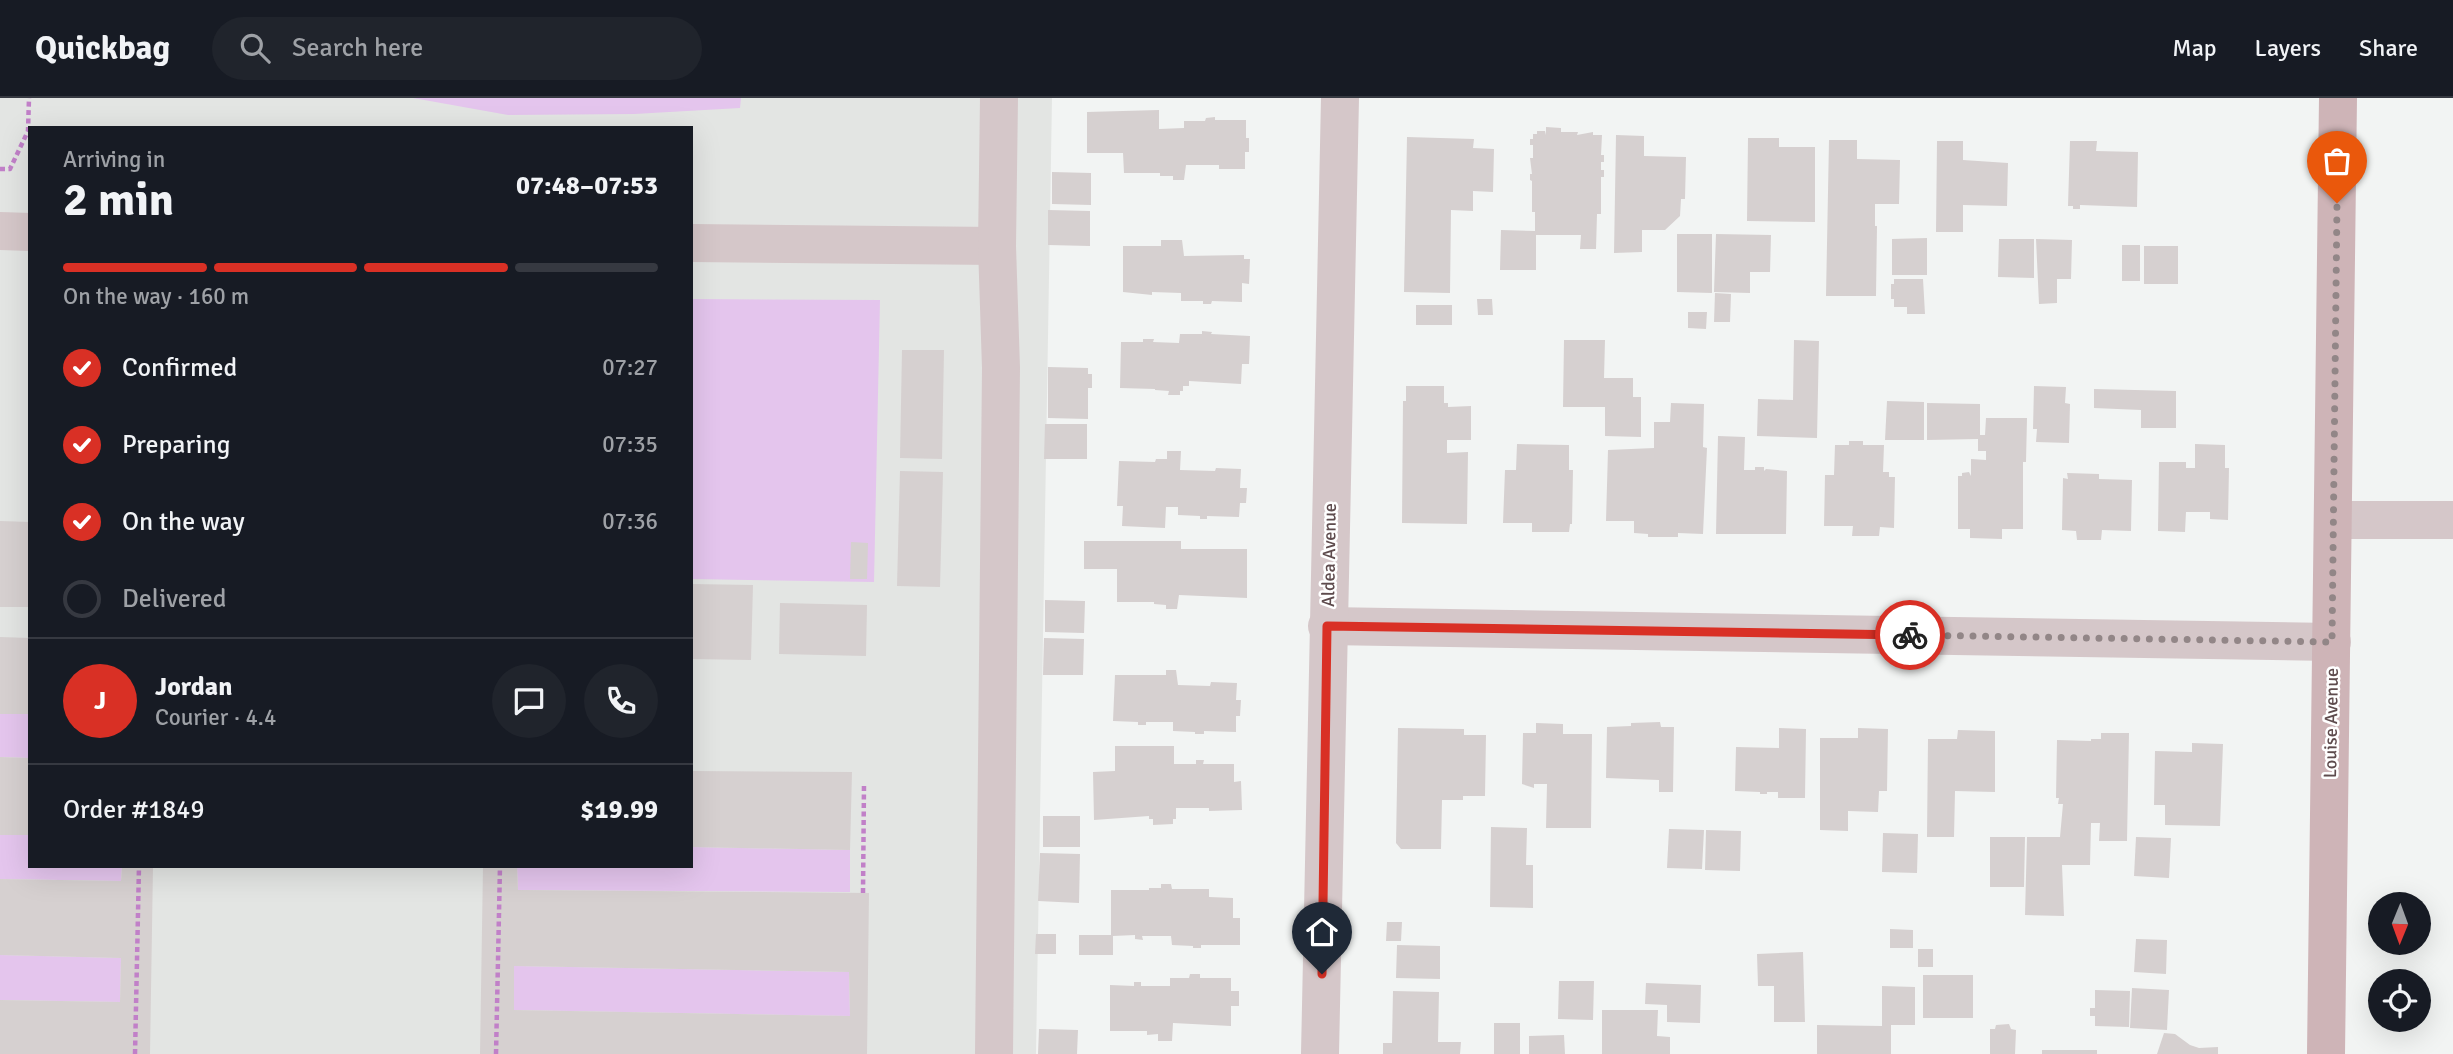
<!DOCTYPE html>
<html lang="en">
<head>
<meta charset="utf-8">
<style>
	:root { --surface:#171b24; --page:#20242c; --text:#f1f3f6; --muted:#9ea1a6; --line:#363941; --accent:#d93025 }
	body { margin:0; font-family:Signika,sans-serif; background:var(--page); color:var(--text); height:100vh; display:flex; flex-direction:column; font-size:26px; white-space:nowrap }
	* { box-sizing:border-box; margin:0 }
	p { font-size:23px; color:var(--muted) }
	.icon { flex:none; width:38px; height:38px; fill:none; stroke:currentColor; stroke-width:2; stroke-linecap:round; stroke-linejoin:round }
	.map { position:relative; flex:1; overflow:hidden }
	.side { position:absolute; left:28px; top:28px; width:665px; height:742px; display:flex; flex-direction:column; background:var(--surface); border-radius:0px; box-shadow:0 7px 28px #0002 }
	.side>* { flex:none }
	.needle { width:46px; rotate:181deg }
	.tools { position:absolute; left:2368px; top:794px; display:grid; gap:14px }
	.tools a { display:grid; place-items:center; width:63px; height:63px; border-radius:50%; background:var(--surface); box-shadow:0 7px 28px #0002; font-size:35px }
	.pin { position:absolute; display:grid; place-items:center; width:60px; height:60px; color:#fff; margin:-72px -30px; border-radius:50% 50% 50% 0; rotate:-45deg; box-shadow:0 0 7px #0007 }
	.pin .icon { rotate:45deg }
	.courier { position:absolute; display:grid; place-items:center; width:70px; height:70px; margin:-35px; border:5px solid #d93025; border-radius:50%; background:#fff; color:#222; box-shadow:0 2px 9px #0007 }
	.overview em { font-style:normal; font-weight:700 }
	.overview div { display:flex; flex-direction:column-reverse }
	.overview { display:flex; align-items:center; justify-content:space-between; height:119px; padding:0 35px }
	h1 { font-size:46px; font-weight:700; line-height:52px }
	.bar { display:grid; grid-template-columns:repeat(4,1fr); gap:10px 7px; align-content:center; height:84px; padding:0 35px }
	.bar i { height:9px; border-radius:5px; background:var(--line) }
	.bar .active { background:var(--accent) }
	.bar p { grid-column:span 4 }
	.line { display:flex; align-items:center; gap:18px; padding:0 35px; border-top:2px solid var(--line) }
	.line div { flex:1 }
	.round { display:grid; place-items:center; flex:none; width:74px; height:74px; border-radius:37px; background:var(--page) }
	ol { padding:0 35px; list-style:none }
	li { display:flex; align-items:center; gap:21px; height:77px }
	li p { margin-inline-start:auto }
	li .icon { padding:7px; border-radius:50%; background:var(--accent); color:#fff; stroke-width:4 }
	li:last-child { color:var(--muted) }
	li i { width:38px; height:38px; border:4px solid var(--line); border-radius:50% }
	header { display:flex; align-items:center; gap:42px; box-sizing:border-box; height:98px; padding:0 35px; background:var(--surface); border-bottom:2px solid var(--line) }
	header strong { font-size:33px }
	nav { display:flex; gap:38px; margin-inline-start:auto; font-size:24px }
	.search { width:490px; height:63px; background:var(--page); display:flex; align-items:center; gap:18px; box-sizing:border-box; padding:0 24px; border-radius:38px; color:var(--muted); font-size:26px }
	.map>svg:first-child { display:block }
	.education { fill:#e3e5e3; fill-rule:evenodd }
	.green { fill:#e4c5ed }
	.building { fill:#d6d0d0; fill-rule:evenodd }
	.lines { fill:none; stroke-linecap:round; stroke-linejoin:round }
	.path { stroke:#c180c8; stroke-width:4.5; stroke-dasharray:5 3.5; stroke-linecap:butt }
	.minor { stroke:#d5c7c9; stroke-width:38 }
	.major { stroke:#ceb4b7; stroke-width:38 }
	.done { stroke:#928687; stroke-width:7; stroke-dasharray:0 12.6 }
	.route { stroke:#d93025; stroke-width:9 }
	.labels { text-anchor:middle; stroke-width:5; stroke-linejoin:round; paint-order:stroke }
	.street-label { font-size:18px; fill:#5e4b4d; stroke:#fff }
</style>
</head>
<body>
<header>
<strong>Quickbag</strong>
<div class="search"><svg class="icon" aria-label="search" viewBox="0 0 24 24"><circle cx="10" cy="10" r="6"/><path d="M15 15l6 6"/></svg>Search here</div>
<nav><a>Map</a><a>Layers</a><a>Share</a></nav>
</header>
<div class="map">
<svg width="2453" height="956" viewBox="0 0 2453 956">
	<rect width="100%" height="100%" fill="#f2f4f3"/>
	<path class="education" d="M0,0h1052l-16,956h-1036zM30,30h661v738h-661z"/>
	<g class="green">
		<path d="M413,0h328l-1,10 -106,6 -126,1z"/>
		<path d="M691,201l189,1 -6,282 -183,-3z"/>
		<path d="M0,616h30v44l-30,-1z"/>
		<path d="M0,737h30v31h92l-1,15 -121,-2z"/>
		<path d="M691,749l159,3v42l-332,-2 -1,-24h174z"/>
		<path d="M0,857l121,3 -1,44 -120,-2z"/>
		<path d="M514,868l335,6 1,44 -336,-6z"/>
	</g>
	<g class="building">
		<path d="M1159,12v19l25,-1v-7h21l1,-3 9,-1v3h31v18h3v14h-4v17h-26v-4h-33l-2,15h-11v-4h-13v-3h-36l-1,-20h-36v-41z"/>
		<path d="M1546,29l15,1v4h17l-1,3 16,-3v3h9l-1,20h3v7h-3v8h3v7h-3v37h-4l-1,35h-16l1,-14h-45v35h-36l1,-40 34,1v-19h-3v-31l-2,-1v-6h2l-2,-16h3v-13h-3v-6h3v-5h4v-3h8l1,4z"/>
		<path d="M1616,37l28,1v20l42,1 -1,42h-4l-1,17 -15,14h-23v22l-28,1z"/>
		<path d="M1407,39l67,2 -1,9 21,1 -1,43 -20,-1v20l-22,-1 -1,83 -46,-1z"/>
		<path d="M1748,40h31v9h36v75l-68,-1z"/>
		<path d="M1829,42h28v19l43,1 -1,44h-24v22h2l-1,70h-50z"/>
		<path d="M1937,43h26v19l45,3 -1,43 -44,-1v27h-27z"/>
		<path d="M2070,43h27l-1,10 42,1 -1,55 -57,-2v4h-7v-3h-5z"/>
		<path d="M1052,74l39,1v32l-39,-1z"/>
		<path d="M1048,112l42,1v35l-42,-1z"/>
		<path d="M1677,136h35v59l-35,-1z"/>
		<path d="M1716,136l55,1 -1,37h-20v21l-36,-1z"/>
		<path d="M1927,140v37h-35v-36z"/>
		<path d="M1999,141h35v39l-36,-1z"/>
		<path d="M2036,141l36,1 -1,39h-14v24l-18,1z"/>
		<path d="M1161,142h21l2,16 60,-1v4h6l-1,25 -7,-1v19l-30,-1 -1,3h-8v-3h-22v-8l-29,-1v3l-29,-3v-46h38z"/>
		<rect x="2122" y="147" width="18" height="36"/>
		<rect x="2144" y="148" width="34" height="38"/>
		<path d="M1894,181h29l2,35h-18v-7h-13v-8h-3v-15h3z"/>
		<path d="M1715,195l16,1 -1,28h-16z"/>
		<path d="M1477,201h15l1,16h-15z"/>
		<rect x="1416" y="207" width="36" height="20"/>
		<path d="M1688,214h19l-1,17 -18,-1z"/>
		<path d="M1202,233l10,1 -1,2 39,2 -1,28h-7l-1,20 -52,-3v5h-6v5h-3v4h-12l1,-4 -14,-1v-1l-35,-1 1,-46h22v-3h11l-1,3 26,1 1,-9h22z"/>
		<path d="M1564,242h41l-1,38h29v19h8v40l-36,-1v-29h-42z"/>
		<path d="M1794,242l25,1 -2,97 -60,-2 1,-37 35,1z"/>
		<path d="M902,252h42l-2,109 -42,-1z"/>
		<path d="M1048,269l40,1v6h4v14h-4v31l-40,-1z"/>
		<path d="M1406,288h38v17h4v4l23,-1v34h-24v13l21,-1 -1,72 -65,-1 1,-122h3z"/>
		<path d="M2034,288l32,1 -1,16 5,1 -1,39 -33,-1 1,-13h-4z"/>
		<path d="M2094,291l82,2v37h-35v-18l-47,-2z"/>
		<path d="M1887,303l37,1v38h-39z"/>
		<path d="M1671,305l33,1 -1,43 4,1 -4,86 -25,-1v4h-30v-3l-14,-1v-12h-28l2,-71 46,-2v-26h16z"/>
		<path d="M1927,305l53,1v31h5l1,-17h41l-1,44h-3v67h-21v10l-32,-1v-9h-12v-53h4v-3l7,-1 2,4v-17l15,1v-9h-8v-12l-51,1z"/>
		<path d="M1045,326h42v35h-43z"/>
		<path d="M1718,338l27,1 -1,33h11v-3h9v4l2,-2 21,2 -1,63h-70z"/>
		<path d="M1849,343h14v4h21l-1,27h6v5h6l-1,51 -14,-1 -1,9h-27l1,-10h-29l1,-51h9l1,-30h14z"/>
		<path d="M1517,346l52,1v25h4l-1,54h-2l-1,8h-37v-9h-29l2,-53h11z"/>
		<path d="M2195,346l30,1v23h4l-1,52 -18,-1v-7h-24l-1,20 -27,-1 1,-69h27v6h9z"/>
		<path d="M1167,353h14l-1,19 35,1 1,-3 25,1 -1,19h7l-1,15h-6l-1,14 -32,-1v3h-7v-3l-22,-1v-8h-12l-1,21 -43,-2 1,-20h-6l2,-45 36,1 1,-3h11z"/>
		<path d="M900,373l43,1 -3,115 -43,-1z"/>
		<path d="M2067,375l32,1v5l33,1 -1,51 -29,-1 -1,10h-24l-1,-9 -14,-1 1,-52 5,1z"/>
		<path d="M0,423l30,1v85h-30z"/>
		<path d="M1084,443h97v8h66v49l-68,-3 -2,14h-11v-4l-12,-1v-2h-37v-33h-33z"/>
		<path d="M851,444l17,1 -1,36h-17z"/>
		<path d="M691,486l62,1 -2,75 -60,-1z"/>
		<path d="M1045,502l40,1 -1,32 -39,-1z"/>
		<path d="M780,505l87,2 -1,51 -87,-2z"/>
		<path d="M0,539l30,1v76h-30z"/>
		<path d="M1044,540l40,1 -1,36h-40z"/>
		<path d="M1166,572h10l2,15 32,1 1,-4 26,1 -1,17h5l-1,16h-4v16l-32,-1v3h-9v-2l-22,-1v-9h-27v3h-8v-3l-25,-1 2,-46h51z"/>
		<path d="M1660,624l1,5h13l-1,65h-14v-12l-53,-2 1,-51 24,-1v-3z"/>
		<path d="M1536,625l27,1v10h29l-1,94h-45l1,-44h-13v4l-12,-4 1,-51h13z"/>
		<path d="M1398,630l66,1v6h22l-1,61h-22v4h-21l-1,49h-40l-5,-6z"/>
		<path d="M1779,630l27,1 -1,69h-27v-6h-11v2h-7v-2l-25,-1 1,-44 43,1z"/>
		<path d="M1858,630l30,1 -1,62h-8l-1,21 -30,-1v20l-28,-1v-92h38z"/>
		<path d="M1958,632l37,1v61l-40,-1 -1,46h-27l1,-98h29z"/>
		<path d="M2101,635h28l-2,108h-28l1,-18h-9l-1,42h-28l2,51 -39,-1 2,-78h33l3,-33h-5l1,-6h-3l1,-58 34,1v-2h10z"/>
		<path d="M2192,645l31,1 -3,82 -55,-1v-20h-11l1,-54 37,1z"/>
		<path d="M1115,648h59v18h22v-4h8l-1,4h31v18l7,-1 1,29 -33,1v-3h-33v11h-3v5l-20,1v-6h-4v-3l-55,4 -1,-48 22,-1z"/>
		<path d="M0,659l30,1v77h-30z"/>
		<path d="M691,673l161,1 -2,78 -159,-3z"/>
		<rect x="1043" y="718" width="37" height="31"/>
		<path d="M1491,729l36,1 -1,37h7v43l-43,-1z"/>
		<path d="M1669,731l35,1 -2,39 -35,-1z"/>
		<path d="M1706,732l35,1 -1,40 -35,-1z"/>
		<path d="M1883,735l35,1 -1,39 -35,-1z"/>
		<path d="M1990,739h35l-1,50h-34z"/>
		<path d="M2136,739l35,1 -2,40 -35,-2z"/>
		<path d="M1040,755l40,1 -1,49 -41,-2z"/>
		<path d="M122,768h31l-3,188h-150v-54l120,2 1,-44 -121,-3v-76l121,2z"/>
		<path d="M483,768h34l1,24 351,3 -2,161h-387zM514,868l335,6 1,44 -336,-6z"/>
		<path d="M1161,786h10l1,5h37v8l24,1v20h7v27h-39v3h-8v-2l-21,-1 -1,-9h-29l1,4 -8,-1v-4l-22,1v19h-34v-20h32v-45h38v-2h12z"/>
		<path d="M1387,824h15l-1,19h-15z"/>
		<path d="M1890,831l23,1v18h-23z"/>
		<path d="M1036,836h20v20h-21z"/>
		<path d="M2136,841l31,1 -1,34 -32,-2z"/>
		<path d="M1397,847l43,1v33l-44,-1z"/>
		<rect x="1918" y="851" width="15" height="18"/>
		<path d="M1803,854l2,70h-31v-36h-16l-1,-32z"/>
		<path d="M1190,876h10v4h31v13h8v15h-8v20l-58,-3 -1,18h-14v-7l-11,1v-4h-37v-46l24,1v-4h7v4h29v-8h19z"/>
		<rect x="1923" y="877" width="50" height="43"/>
		<path d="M1559,883h35l-1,39 -35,-1z"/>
		<path d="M1646,885l55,2 -1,38 -33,-1v-17l-22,-1z"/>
		<path d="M1882,888l33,1v38h-24v29h-74v-29l65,1z"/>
		<path d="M2132,890l37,2 -2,40 -37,-2z"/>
		<path d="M2095,892l35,1 -1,36 -34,-1v-10h-5v-8h5z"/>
		<path d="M1393,893l46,1 -1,50h23l-1,12h-77v-11h9z"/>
		<path d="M1602,912h56l-1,26 13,1v17h-68z"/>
		<rect x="1494" y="925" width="26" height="31"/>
		<path d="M2009,926l2,5 5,1 -1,24h-25v-25h5l1,-4z"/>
		<path d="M1039,931l39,1 -1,24h-39z"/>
		<path d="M2164,935l11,1 15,11 9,3 19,-1v7h-61z"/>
		<path d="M1564,937l1,19h-36v-18z"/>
		<rect x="2042" y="952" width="55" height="4"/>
	</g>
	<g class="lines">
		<g class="path">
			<path d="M0,71h10l18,-38 1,-33"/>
			<path d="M863,795l1,-109"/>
			<path d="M135,956l4,-188"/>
			<path d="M496,956l4,-188"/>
		</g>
		<g class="minor">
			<path d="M0,133l30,1"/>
			<path d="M691,145l306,3"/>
			<path d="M2333,422h120"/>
			<path d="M1327,528l1005,16"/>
			<path d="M994,956l7,-686 -4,-122 2,-148"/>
			<path d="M1320,956l20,-956"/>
		</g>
		<path class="major" d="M2326,956l12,-956"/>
	</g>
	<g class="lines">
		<path class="done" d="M1910,537l422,7 5,-439"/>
		<path class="route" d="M1322,876l5,-348 583,9"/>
	</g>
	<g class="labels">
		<g class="street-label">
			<text transform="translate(1329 457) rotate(-89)" y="6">Aldea Avenue</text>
			<text transform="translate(2331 625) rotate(-89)" y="6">Louise Avenue</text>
		</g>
	</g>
</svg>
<div class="tools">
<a><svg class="needle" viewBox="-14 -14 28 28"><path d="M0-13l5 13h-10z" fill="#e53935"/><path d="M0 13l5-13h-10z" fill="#9ea1a6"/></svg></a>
<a><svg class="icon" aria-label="locate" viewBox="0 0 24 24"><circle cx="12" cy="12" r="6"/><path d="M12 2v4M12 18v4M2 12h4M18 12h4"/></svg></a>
</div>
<div class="pin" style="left:2337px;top:105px;background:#ea580c"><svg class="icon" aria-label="bag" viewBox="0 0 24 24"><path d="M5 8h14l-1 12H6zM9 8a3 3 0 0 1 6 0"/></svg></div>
<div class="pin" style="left:1322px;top:876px;background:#1f2937"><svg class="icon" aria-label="home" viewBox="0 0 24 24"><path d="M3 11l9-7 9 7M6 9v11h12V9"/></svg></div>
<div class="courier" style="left:1910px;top:537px"><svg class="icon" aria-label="bike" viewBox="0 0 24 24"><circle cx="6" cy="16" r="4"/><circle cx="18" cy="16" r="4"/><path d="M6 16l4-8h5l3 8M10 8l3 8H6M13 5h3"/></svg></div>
<section class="side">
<div class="overview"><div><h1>2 min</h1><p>Arriving in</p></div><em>07:48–07:53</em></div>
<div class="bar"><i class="active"></i><i class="active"></i><i class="active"></i><i></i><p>On the way · 160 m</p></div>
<ol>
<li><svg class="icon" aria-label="check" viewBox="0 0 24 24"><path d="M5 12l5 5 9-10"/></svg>Confirmed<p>07:27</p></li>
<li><svg class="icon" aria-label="check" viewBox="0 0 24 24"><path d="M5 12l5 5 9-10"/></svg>Preparing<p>07:35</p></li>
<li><svg class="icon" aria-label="check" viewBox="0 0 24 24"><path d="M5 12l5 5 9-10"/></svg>On the way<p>07:36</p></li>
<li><i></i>Delivered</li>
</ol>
<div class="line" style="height:126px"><b class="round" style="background:var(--accent);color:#fff">J</b><div><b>Jordan</b><p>Courier · 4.4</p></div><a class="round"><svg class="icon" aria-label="chat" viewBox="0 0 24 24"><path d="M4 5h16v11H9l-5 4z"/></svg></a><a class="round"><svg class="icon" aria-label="phone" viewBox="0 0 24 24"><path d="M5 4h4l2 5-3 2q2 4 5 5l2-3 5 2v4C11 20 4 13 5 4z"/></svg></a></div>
<div class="line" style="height:91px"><div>Order #1849</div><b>$19.99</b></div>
</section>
</div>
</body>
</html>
